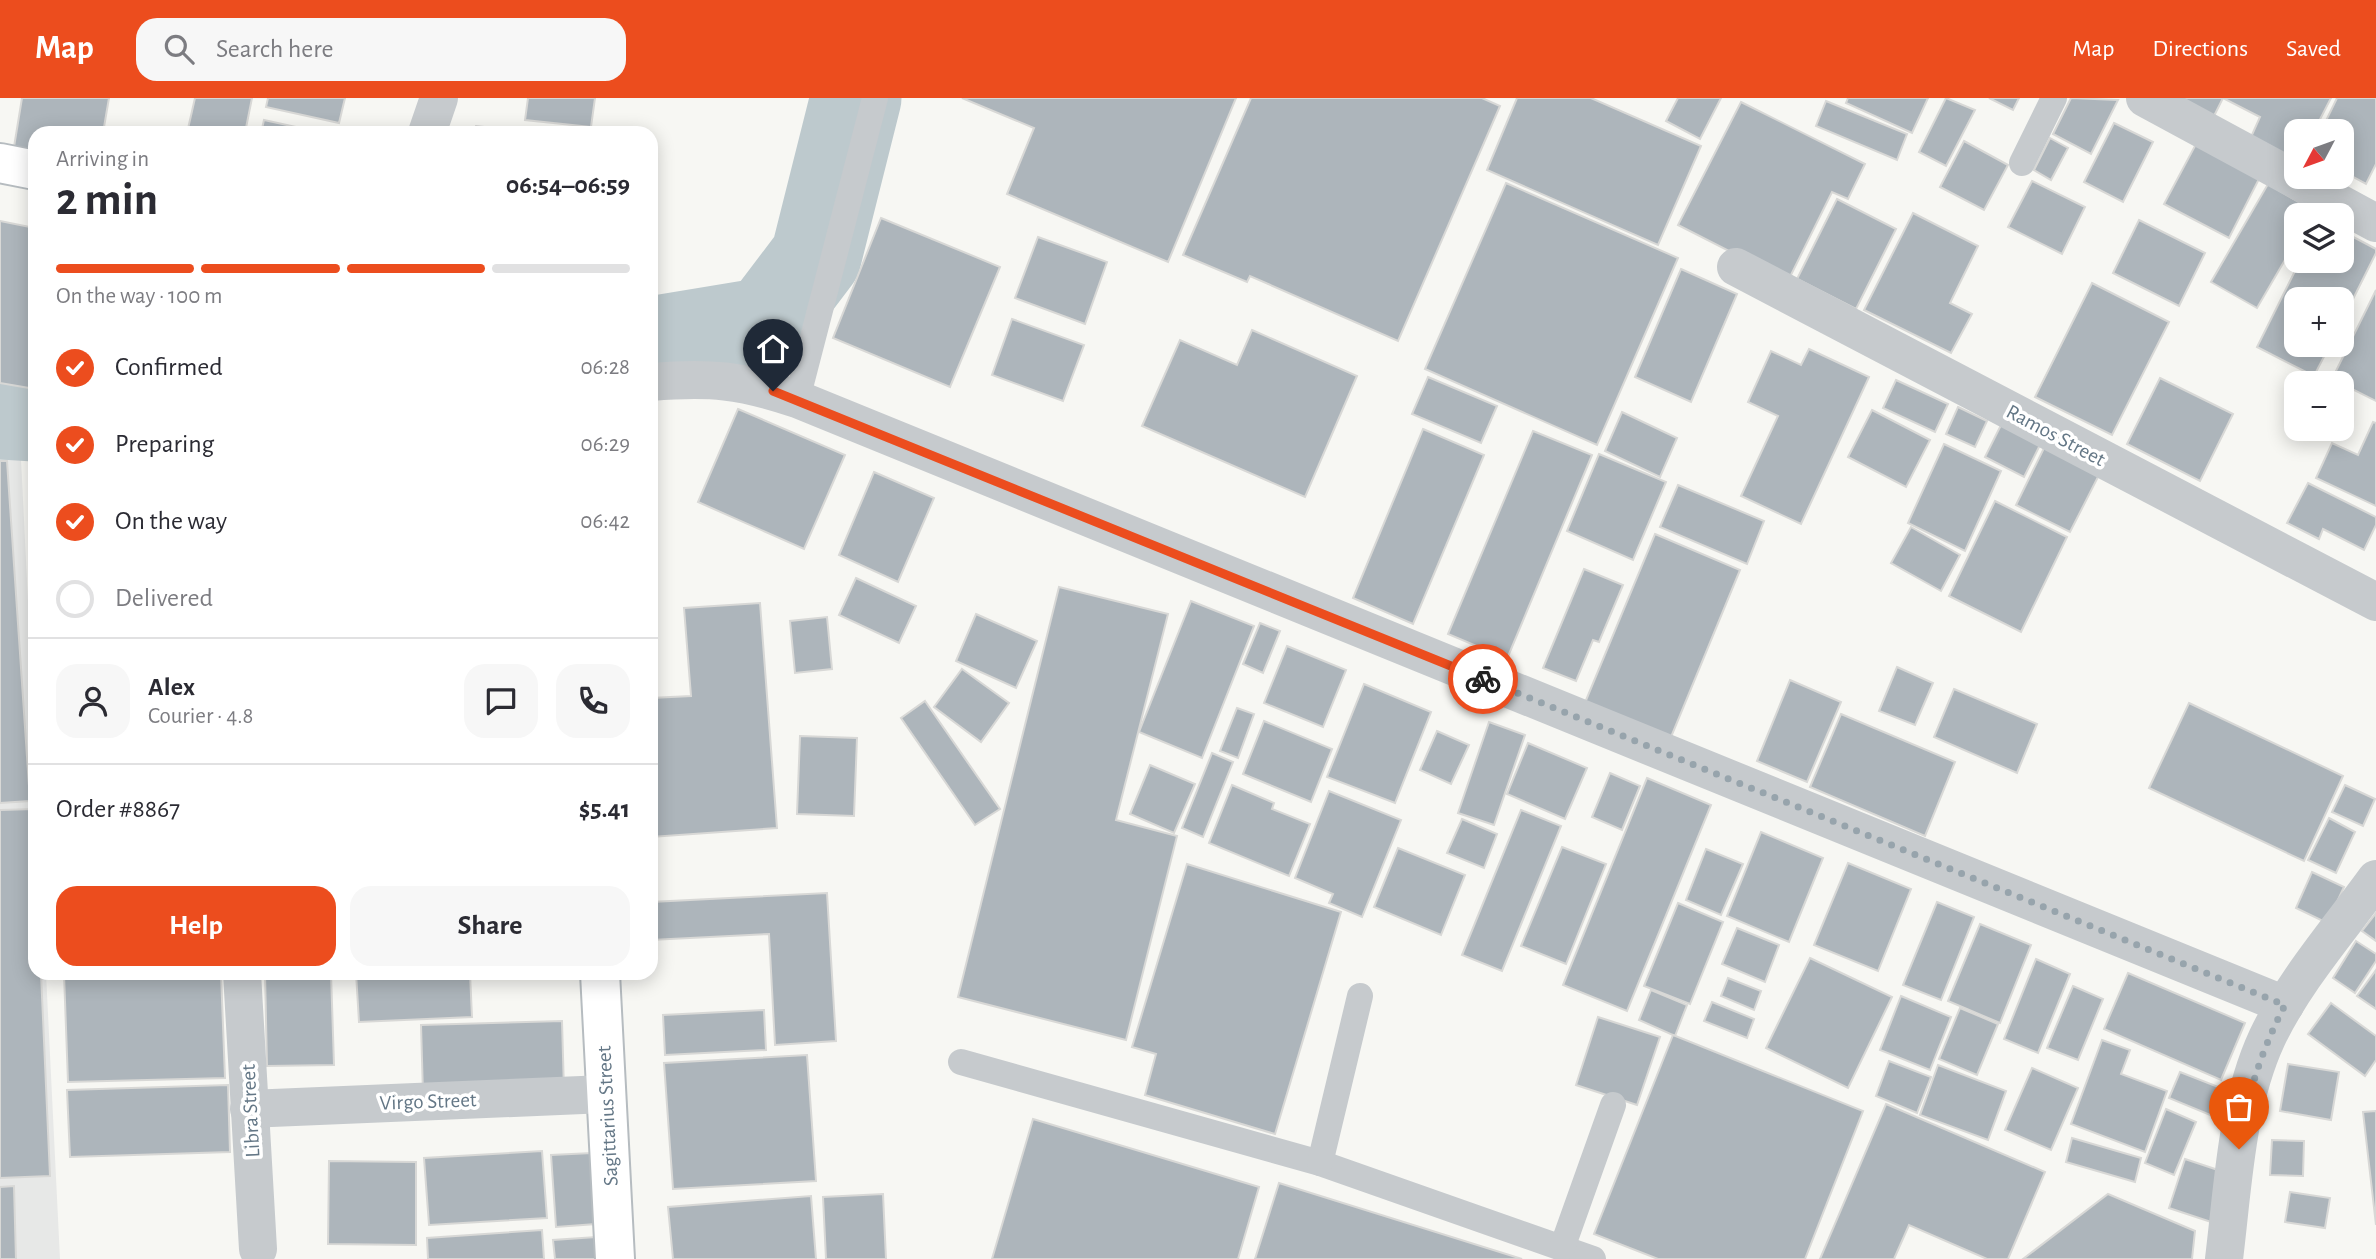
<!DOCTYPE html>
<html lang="en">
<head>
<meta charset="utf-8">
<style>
	:root { --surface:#fff; --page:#f7f7f7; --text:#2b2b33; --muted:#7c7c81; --line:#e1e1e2; --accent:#ec4d1e }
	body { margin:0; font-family:"Alegreya Sans",sans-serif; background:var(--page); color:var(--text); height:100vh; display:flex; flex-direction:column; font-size:26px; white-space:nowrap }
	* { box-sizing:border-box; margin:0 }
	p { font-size:23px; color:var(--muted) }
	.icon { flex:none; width:38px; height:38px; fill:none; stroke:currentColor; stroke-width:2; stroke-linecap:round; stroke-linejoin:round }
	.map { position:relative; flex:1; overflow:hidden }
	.side { position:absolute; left:28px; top:28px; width:630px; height:854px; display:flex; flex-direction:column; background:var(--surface); border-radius:21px; box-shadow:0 4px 18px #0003 }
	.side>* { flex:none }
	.needle { width:46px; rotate:229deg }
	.tools { position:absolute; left:2284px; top:21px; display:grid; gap:14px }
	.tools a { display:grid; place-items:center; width:70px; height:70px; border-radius:14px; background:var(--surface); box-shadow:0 4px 18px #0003; font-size:35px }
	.pin { position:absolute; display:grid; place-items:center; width:60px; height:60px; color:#fff; margin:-72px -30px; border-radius:50% 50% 50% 0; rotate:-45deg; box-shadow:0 0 7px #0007 }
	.pin .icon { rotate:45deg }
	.courier { position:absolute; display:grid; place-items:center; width:70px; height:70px; margin:-35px; border:5px solid #ec4d1e; border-radius:50%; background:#fff; color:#222; box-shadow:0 2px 9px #0007 }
	.overview em { font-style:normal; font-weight:600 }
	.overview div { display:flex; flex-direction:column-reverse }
	.overview { display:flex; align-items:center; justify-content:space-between; height:119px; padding:0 28px }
	h1 { font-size:46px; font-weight:600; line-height:52px }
	.bar { display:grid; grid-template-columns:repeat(4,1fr); gap:10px 7px; align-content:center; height:84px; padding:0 28px }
	.bar i { height:9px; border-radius:5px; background:var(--line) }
	.bar .current { background:var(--accent) }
	.bar p { grid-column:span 4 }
	.line { display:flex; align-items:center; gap:18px; padding:0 28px; border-top:2px solid var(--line) }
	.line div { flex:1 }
	.round { display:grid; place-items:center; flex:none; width:74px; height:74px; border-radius:21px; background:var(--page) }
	ol { padding:0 28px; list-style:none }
	li { display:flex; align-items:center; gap:21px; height:77px }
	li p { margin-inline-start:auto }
	li .icon { padding:7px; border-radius:50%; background:var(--accent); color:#fff; stroke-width:4 }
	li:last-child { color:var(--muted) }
	li i { width:38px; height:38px; border:4px solid var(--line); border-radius:50% }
	.button { display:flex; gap:14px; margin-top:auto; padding:14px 28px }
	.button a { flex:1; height:80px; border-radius:21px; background:var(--accent); color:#fff; font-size:28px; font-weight:600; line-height:80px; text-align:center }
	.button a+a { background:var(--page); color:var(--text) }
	header { display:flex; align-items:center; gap:42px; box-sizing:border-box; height:98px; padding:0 35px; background:var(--accent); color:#fff }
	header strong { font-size:33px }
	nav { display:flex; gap:38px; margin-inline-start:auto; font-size:24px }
	.search { width:490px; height:63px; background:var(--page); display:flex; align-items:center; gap:18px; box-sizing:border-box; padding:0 24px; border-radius:21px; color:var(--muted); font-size:26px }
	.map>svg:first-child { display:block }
	.built { fill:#e7e8e7 }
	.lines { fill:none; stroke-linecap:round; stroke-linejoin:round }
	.river { stroke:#bdc9cd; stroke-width:91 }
	.building { fill:#adb5bb; stroke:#d8d8d6; stroke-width:2 }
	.secondary-casing { stroke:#b6bcc0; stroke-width:42 }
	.lane { stroke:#c6cacd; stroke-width:26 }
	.street { stroke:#c6cacd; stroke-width:38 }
	.secondary { stroke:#fff; stroke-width:38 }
	.done { stroke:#97a4ac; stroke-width:7; stroke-dasharray:0 12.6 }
	.route { stroke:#ec4d1e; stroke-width:9 }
	.labels { text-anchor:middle; stroke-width:7; stroke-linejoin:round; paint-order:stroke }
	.street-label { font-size:21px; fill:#647786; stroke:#fff }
</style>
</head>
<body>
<header>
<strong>Map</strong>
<div class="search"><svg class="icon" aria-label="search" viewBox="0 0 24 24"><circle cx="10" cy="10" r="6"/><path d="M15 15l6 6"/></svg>Search here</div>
<nav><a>Map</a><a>Directions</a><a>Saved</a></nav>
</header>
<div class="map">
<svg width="2376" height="1161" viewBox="0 0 2376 1161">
	<rect width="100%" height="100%" fill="#f7f7f3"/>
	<path class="built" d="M0,359l21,2 14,284v230h11l14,286h-60z"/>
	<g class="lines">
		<g class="river">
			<path d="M651,244l115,-19 50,-66 40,-159"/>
			<path d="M0,316l35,2"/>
		</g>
	</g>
	<g class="building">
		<path d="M22,0h87l-6,35h-68v18l-21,-4z"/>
		<path d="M195,0h57l-7,35h-58z"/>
		<path d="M268,0h77l-6,25 -73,-16z"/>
		<path d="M528,0h67l-4,29 -66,-7z"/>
		<path d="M962,0h274l-68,164 -161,-68 27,-66z"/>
		<path d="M1251,0h231l18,8 -102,235 -148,-65 -3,6 -64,-27z"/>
		<path d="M1517,0h74l110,48 -43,99 -171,-75z"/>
		<path d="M1678,0h43l-21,41 -34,-18z"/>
		<path d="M1848,0h80l-16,35 -66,-30z"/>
		<path d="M1946,0l29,12 -29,56 -27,-14z"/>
		<path d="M1989,0h30l-6,12z"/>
		<path d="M2071,0l47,2 -27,54 -38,-20z"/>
		<path d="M2181,0h42l-10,20z"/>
		<path d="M2223,0h108l-17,33h-18v29l-45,-23 9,-20z"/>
		<path d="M2337,0h39v66l-10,20 -24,-13v-40h-21z"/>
		<path d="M1826,3l81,33 -10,26 -81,-34z"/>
		<path d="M1741,4l124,62 -17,35 -16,-7 -44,89 -110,-56z"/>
		<path d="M264,22l55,12v1h-58z"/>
		<path d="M2114,25l39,19 -30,60 -39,-20z"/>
		<path d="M476,28l55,7h-56z"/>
		<path d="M2050,40l18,10 -17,32 -17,-10z"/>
		<path d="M1964,43l44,24 -24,45 -44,-23z"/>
		<path d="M2196,46l63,35 -30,59 -65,-34z"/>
		<path d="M2032,83l53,26 -23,47 -54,-27z"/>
		<path d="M1506,85l172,75 -81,187 -172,-76z"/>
		<path d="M2268,86l46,27 -3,4h-15v26l-39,67 -46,-26z"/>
		<path d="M1837,101l59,30 -40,80 -59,-30z"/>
		<path d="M1913,115l65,33 -28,57 22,11 -21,39 -87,-43z"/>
		<path d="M881,120l119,49 -50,120 -117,-49z"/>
		<path d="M2139,122l66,33 -26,53 -66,-33z"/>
		<path d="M0,123l35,7v161l-35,-6z"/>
		<path d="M2342,133l34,18v4l-34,68v-22h-46v46h34l-16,31 -57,-29 43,-86h42z"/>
		<path d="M1038,139l69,25 -22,62 -70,-26z"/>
		<path d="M1681,171l56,25 -46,108 -56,-25z"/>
		<path d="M2092,185l77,39 -57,113 -77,-38z"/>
		<path d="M2376,192v111l-44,-22z"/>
		<path d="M1012,221l72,26 -21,56 -71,-26z"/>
		<path d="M1252,232l105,46 -52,121 -163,-71 38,-86 57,25z"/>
		<path d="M1809,251l60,28 -68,147 -60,-28 37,-80 -30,-14 23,-51 30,14z"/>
		<path d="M1428,279l69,29 -16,37 -69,-29z"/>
		<path d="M2160,280l73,36 -33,67 -73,-37z"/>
		<path d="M1896,282l52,24 -13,28 -52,-24z"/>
		<path d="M1958,309l29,14 -12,26 -29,-13z"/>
		<path d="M738,311l107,46 -41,94 -106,-47z"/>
		<path d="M1872,312l58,30 -24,47 -58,-30z"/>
		<path d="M1622,314l55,26 -17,39 -55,-26z"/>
		<path d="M2003,323l39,20 -18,36 -39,-20z"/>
		<path d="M2373,324l3,1v83l-60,-28 16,-35 26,12z"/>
		<path d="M1423,331l61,26 -71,169 -60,-26z"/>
		<path d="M1533,333l59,24 -85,204 -59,-25z"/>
		<path d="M1944,346l57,27 -36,80 -57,-28z"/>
		<path d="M2045,348l55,27 -30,59 -54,-27z"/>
		<path d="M1599,356l67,28 -33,78 -66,-29z"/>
		<path d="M0,363h7l23,340 -30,2z"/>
		<path d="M874,374l60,26 -36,84 -59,-27z"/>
		<path d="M2308,385l68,34v8l-12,25 -41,-21 -4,10 -32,-16z"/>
		<path d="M1678,387l86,36 -17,43 -87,-37z"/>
		<path d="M1995,403l72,36 -46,95 -72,-36z"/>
		<path d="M1911,429l49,28 -19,36 -50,-28z"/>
		<path d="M1655,436l85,36 -71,172 -85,-37z"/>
		<path d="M1584,471l39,16 -24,57 -6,-2 -17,41 -33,-13z"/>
		<path d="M856,480l60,28 -17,37 -60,-28z"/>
		<path d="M1059,489l109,27 -52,206 61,16 -51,204 -168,-43z"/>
		<path d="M1191,503l63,25 -52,132 -63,-26z"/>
		<path d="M760,505l17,225 -126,9v-139l40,-2 -7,-88z"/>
		<path d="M976,516l61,27 -21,47 -60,-27z"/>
		<path d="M827,519l5,52 -37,4 -5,-52z"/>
		<path d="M1260,525l20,8 -17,42 -20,-9z"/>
		<path d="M1287,548l59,24 -23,57 -59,-24z"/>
		<path d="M1897,569l36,16 -18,42 -36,-14z"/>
		<path d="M962,571l47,34 -28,39 -47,-35z"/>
		<path d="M1790,582l51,22 -34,80 -50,-21z"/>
		<path d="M1364,586l67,28 -36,91 -68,-26z"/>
		<path d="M1954,591l83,35 -20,49 -83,-36z"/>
		<path d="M925,603l75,108 -25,16 -74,-107z"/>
		<path d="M2189,605l154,73 -39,85 -155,-73z"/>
		<path d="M1237,610l17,6 -16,44 -18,-7z"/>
		<path d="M1841,616l114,48 -30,74 -115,-49z"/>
		<path d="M1264,623l68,28 -21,53 -68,-28z"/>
		<path d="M1489,624l36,13 -31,90 -36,-12z"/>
		<path d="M1437,633l32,14 -18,39 -31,-14z"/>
		<path d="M800,638l57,2 -3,78 -57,-2z"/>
		<path d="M1528,645l59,25 -22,51 -58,-25z"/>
		<path d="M1212,655l21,9 -30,75 -21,-9z"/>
		<path d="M1150,667l45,19 -21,49 -44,-19z"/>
		<path d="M1610,675l30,13 -18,44 -30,-13z"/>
		<path d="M1647,680l64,27 -84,206 -64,-26z"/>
		<path d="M1232,687l42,18 -2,6 38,15 -21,52 -80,-33z"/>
		<path d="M2345,687l30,14 -12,27 -31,-14z"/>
		<path d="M1329,693l72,29 -39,97 -33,-14 4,-9 -38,-16z"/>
		<path d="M34,711l1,164h6l9,203 -50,2v-368z"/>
		<path d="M1521,712l40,16 -59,145 -40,-16z"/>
		<path d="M2329,720l26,14 -19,41 -28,-13z"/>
		<path d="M1462,721l35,15 -13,34 -37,-15z"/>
		<path d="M1761,734l62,26 -34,84 -62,-26z"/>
		<path d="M1562,749l44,17 -40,100 -45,-18z"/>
		<path d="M1398,750l67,27 -24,60 -67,-28z"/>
		<path d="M1706,751l37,15 -22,51 -35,-15z"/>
		<path d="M1848,765l63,26 -33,82 -64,-26z"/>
		<path d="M1187,766l154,48 -66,222 -130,-39 11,-41 -24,-7z"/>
		<path d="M2312,774l32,15 -17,36 -31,-15z"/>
		<path d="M827,795l9,148 -61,4 -6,-111 -118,6v-38z"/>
		<path d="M1937,804l37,15 -33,83 -38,-15z"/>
		<path d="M1678,805l45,19 -33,82 -46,-18z"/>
		<path d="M2376,815v28l-14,-10z"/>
		<path d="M1980,826l51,21 -31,78 -52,-22z"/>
		<path d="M1737,830l42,17 -14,37 -43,-18z"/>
		<path d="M2356,843l20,13v7l-21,32 -22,-15z"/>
		<path d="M1810,860l82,39 -44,91 -82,-40z"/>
		<path d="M2036,861l34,15 -32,79 -34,-14z"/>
		<path d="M2376,872v39l-19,-13z"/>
		<path d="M221,875l4,105 -157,4 -4,-108z"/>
		<path d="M265,875h66l3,92 -67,1z"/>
		<path d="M356,875h114l2,44 -113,5z"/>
		<path d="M2128,875l117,50 -24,57 -117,-51z"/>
		<path d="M1728,880l33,13 -7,19 -33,-14z"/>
		<path d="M2073,888l30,13 -25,61 -31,-12z"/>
		<path d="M1651,892l36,15 -12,31 -36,-16z"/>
		<path d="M1901,898l50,21 -21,53 -50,-20z"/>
		<path d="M1712,904l42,17 -7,19 -43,-17z"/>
		<path d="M2331,905l45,33v24l-11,16 -57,-42z"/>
		<path d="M1960,910l38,16 -21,51 -38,-16z"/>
		<path d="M764,912l2,40 -101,5 -2,-40z"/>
		<path d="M1598,919l62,20 -23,68 -61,-20z"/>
		<path d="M562,923l2,70 -141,3 -2,-69z"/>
		<path d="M1673,937l190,76 -58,148h-147l-64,-25z"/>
		<path d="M2102,942l28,10 -9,24 46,17 -22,61 -74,-28z"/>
		<path d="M807,957l9,126 -143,8 -9,-126z"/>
		<path d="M1889,963l42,16 -14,36 -41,-17z"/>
		<path d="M2288,966l51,8 -8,48 -51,-9z"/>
		<path d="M1938,967l68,26 -18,49 -68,-25z"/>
		<path d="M2032,970l46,20 -27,62 -46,-20z"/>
		<path d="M2180,974l46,18 -11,27 -46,-19z"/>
		<path d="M228,987l2,67 -160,5 -3,-67z"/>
		<path d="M1886,1006l159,68 -37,87h-21l-78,-34 -15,34h-74z"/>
		<path d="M2166,1011l30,13 -22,53 -29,-12z"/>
		<path d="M2376,1013v114l-13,-113z"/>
		<path d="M1033,1021l226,68 -21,72h-246z"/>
		<path d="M2072,1040l69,20 -6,24 -69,-20z"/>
		<path d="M2272,1042l32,1 -1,35 -33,-1z"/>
		<path d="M542,1053l5,67 -118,7 -5,-67z"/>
		<path d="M592,1055l4,71 -40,3 -5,-72z"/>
		<path d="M2185,1061l42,14 -16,49 -42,-14z"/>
		<path d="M329,1063l87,1v83l-88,-1z"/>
		<path d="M1279,1085l243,76h-267z"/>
		<path d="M14,1088l2,73h-16v-72z"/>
		<path d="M2290,1094l40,6 -5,30 -40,-6z"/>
		<path d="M883,1096l3,65h-60l-3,-62z"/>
		<path d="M2108,1096l87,37 -3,28h-169z"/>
		<path d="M811,1098l5,63h-143l-5,-52z"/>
		<path d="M542,1132l2,29h-116l-1,-21z"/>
		<path d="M596,1139l2,22h-43l-2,-19z"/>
	</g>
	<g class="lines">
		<g class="secondary-casing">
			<g id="secondary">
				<path d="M0,65l35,7"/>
				<path d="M600,875l15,286"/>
			</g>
		</g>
		<g class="lane">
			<path d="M2022,65l32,-65"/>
			<path d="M797,301l78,-301"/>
			<path d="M961,964l359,101 273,96"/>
			<path d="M1320,1065l40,-167"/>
			<path d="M1562,1150l51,-143"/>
		</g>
		<g class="street">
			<path d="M2145,0l231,125"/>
			<path d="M427,35l12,-35"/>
			<path d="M1736,169l640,335"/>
			<path d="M651,284c59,-5 90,-2 146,17l1488,606"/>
			<path d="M242,875l16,276"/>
			<path d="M249,1011l357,-15"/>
			<path d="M2224,1161c9,-72 12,-154 43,-221 27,-57 72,-108 109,-159"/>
		</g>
		<use href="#secondary" class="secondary"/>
	</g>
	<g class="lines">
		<path class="done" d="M1483,581l802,326c-24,46 -39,93 -46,144"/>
		<path class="route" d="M773,293l710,288"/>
	</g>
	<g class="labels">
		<g class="street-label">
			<text transform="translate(2056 337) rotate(28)" y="7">Ramos Street</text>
			<text transform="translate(428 1003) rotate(-2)" y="7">Virgo Street</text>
			<text transform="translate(250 1013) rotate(-93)" y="7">Libra Street</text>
			<text transform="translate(607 1018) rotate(-93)" y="7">Sagittarius Street</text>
		</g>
	</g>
</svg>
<div class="tools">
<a><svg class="needle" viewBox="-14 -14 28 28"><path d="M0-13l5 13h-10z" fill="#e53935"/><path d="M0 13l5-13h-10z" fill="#7c7c81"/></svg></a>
<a><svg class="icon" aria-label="layers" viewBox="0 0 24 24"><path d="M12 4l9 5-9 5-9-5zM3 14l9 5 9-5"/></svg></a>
<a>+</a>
<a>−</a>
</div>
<div class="pin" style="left:2239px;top:1051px;background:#ea580c"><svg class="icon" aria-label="bag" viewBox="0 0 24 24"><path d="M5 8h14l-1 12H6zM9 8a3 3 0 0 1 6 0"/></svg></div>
<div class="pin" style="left:773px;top:293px;background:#1f2937"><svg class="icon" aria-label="home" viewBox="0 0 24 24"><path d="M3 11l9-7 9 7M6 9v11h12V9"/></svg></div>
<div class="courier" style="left:1483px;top:581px"><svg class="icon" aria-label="bike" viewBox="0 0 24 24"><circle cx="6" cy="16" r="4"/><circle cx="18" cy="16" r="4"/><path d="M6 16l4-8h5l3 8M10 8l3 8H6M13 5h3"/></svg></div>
<section class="side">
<div class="overview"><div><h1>2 min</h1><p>Arriving in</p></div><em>06:54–06:59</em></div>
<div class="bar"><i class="current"></i><i class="current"></i><i class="current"></i><i></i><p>On the way · 100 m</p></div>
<ol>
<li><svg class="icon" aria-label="check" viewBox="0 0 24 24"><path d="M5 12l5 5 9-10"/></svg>Confirmed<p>06:28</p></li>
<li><svg class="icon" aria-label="check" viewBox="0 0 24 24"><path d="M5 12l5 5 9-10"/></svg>Preparing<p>06:29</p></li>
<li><svg class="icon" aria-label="check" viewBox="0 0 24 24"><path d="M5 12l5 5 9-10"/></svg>On the way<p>06:42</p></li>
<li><i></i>Delivered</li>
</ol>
<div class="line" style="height:126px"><a class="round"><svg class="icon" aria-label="person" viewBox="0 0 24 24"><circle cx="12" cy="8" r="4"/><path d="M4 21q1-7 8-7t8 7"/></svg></a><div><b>Alex</b><p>Courier · 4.8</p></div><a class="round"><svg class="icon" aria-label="chat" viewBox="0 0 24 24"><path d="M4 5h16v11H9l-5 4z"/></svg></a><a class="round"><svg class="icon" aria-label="phone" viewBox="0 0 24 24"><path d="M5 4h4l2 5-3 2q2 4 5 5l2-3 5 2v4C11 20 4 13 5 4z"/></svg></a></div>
<div class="line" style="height:91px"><div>Order #8867</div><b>$5.41</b></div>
<div class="button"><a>Help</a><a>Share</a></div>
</section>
</div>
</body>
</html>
